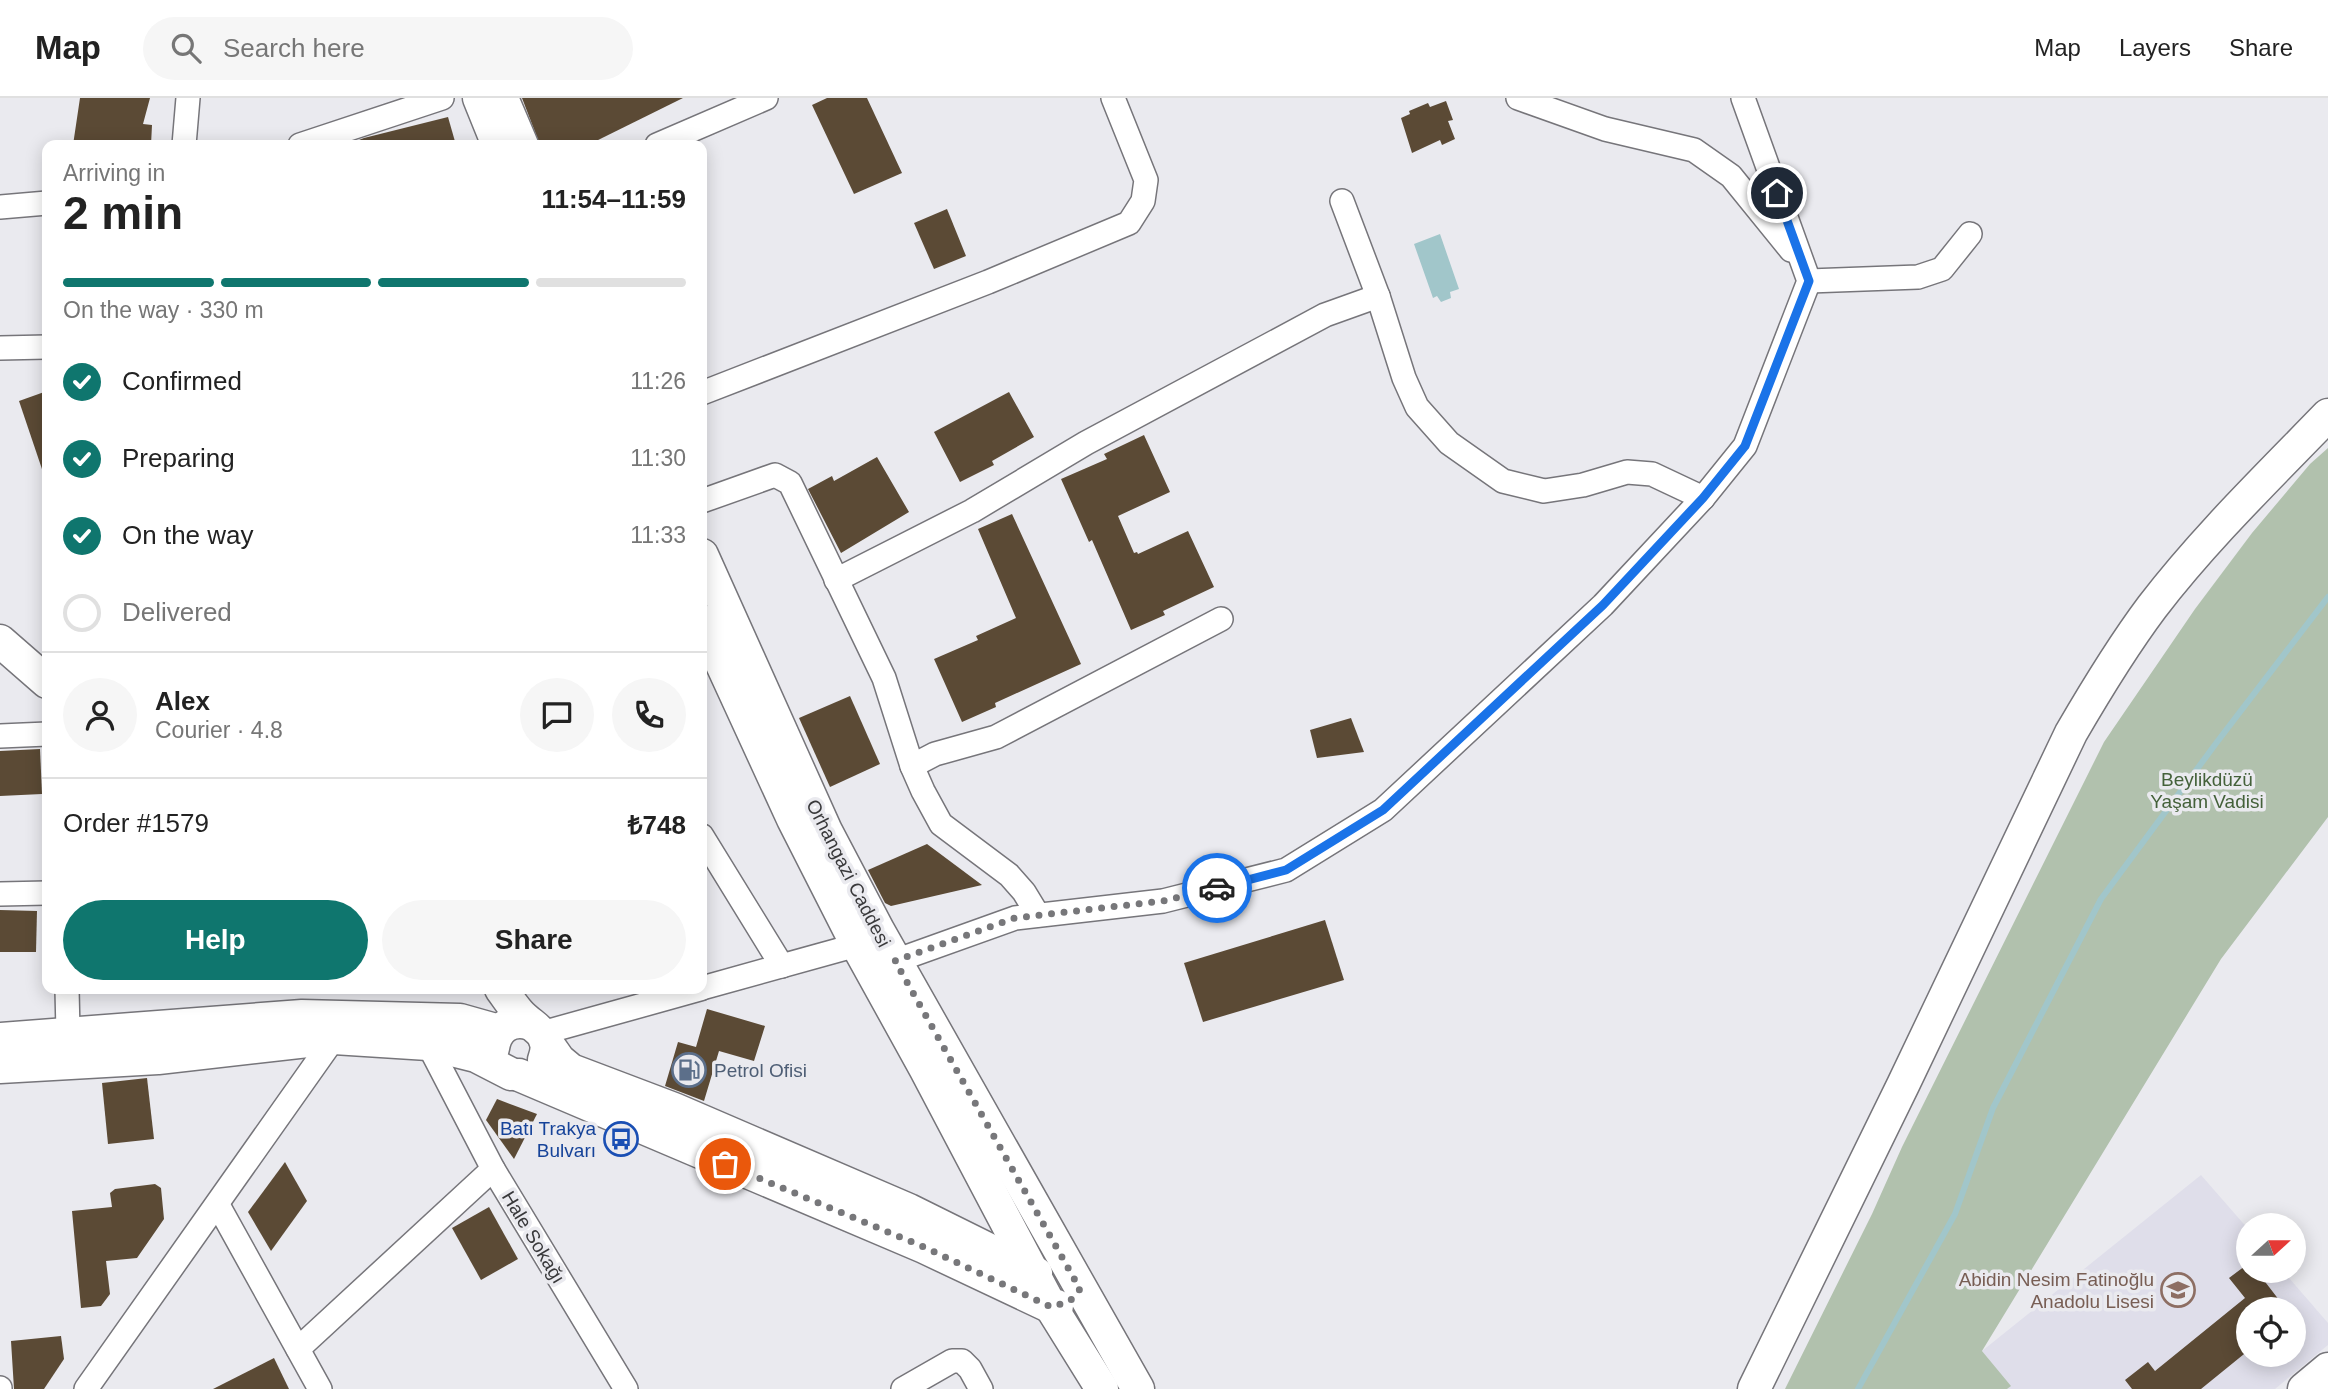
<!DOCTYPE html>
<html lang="en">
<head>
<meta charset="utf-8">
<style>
	:root { --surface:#fff; --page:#f6f6f6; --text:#222; --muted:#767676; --line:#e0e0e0; --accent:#0f766e }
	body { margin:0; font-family:Arial,sans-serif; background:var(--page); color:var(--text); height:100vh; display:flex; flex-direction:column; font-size:26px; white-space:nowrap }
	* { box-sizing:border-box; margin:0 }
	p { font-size:23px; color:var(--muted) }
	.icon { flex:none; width:38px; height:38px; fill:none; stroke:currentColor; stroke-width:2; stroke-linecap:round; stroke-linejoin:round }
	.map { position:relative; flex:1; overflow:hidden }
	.sheet { position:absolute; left:42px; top:42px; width:665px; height:854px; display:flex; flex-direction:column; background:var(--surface); border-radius:14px; box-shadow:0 4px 18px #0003 }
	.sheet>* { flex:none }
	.needle { width:46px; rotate:69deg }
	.fabs { position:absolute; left:2236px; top:1115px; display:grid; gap:14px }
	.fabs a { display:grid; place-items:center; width:70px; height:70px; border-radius:50%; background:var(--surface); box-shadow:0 4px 18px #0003; font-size:35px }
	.pin { position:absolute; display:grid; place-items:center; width:60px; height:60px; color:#fff; margin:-30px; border:4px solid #fff; border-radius:50%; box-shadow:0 2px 7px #0007 }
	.courier { position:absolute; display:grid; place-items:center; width:70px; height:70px; margin:-35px; border:5px solid #1a73e8; border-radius:50%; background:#fff; color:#222; box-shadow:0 2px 9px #0007 }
	.head em { font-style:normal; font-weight:800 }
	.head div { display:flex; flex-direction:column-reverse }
	.head { display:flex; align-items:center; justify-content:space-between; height:119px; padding:0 21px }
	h1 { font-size:46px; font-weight:800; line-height:52px }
	.bar { display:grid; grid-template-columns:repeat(4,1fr); gap:10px 7px; align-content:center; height:84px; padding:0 21px }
	.bar i { height:9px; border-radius:5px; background:var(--line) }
	.bar .on { background:var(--accent) }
	.bar p { grid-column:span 4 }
	.line { display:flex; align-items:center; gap:18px; padding:0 21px; border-top:2px solid var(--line) }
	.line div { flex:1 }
	.round { display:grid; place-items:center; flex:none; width:74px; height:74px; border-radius:37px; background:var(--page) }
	ol { padding:0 21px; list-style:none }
	li { display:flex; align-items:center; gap:21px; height:77px }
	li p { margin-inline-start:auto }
	li .icon { padding:7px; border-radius:50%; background:var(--accent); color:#fff; stroke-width:4 }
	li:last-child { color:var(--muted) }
	li i { width:38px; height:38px; border:4px solid var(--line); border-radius:50% }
	.button { display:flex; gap:14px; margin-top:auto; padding:14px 21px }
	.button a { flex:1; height:80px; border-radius:42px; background:var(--accent); color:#fff; font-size:28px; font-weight:800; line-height:80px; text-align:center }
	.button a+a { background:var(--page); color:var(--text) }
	header { display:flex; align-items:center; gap:42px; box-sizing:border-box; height:98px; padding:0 35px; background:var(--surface); border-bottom:2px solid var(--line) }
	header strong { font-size:33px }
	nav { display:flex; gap:38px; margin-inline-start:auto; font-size:24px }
	.search { width:490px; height:63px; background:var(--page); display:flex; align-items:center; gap:18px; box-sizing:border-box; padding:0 24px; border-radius:38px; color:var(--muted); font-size:26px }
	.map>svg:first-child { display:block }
	.built { fill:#dfdeea; fill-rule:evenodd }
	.green { fill:#b1c1ad }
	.water { fill:#a1c6ca }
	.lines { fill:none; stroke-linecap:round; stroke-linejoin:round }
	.stream { stroke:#a1c6ca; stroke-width:6 }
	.building { fill:#5b4a35 }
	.street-casing { stroke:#76757a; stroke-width:26 }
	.secondary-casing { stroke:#76757a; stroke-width:35 }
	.street { stroke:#fff; stroke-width:23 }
	.secondary { stroke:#fff; stroke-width:32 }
	.done { stroke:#77777a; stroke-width:7; stroke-dasharray:0 12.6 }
	.route { stroke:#1a73e8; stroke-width:9 }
	.labels { text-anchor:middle; stroke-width:7; stroke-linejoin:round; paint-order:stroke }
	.park-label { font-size:19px; fill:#44613a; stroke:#eaeaef }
	.street-label { font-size:19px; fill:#39393b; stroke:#eaeaef }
	.service-label { font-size:19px; fill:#4e5e75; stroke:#eaeaef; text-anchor:start }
	.transit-label { font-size:19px; fill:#164399; stroke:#eaeaef; text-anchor:end }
	.education-label { font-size:19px; fill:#785e54; stroke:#eaeaef; text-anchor:end }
</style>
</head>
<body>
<header>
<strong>Map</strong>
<div class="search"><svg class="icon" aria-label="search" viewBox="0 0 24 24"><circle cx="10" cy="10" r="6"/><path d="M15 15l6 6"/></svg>Search here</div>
<nav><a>Map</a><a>Layers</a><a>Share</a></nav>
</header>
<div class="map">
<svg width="2328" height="1291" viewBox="0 0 2328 1291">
	<rect width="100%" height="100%" fill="#eaeaef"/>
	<path class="built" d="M2201,1077l48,55v40l34,1 45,52v22l-53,44h-268l3,-3 -28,-35zM2249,1211h45v45h-45z"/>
	<path class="green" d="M2328,350v369l-107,142 -239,392 29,35 -4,3h-222l87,-175 30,-67 202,-405 91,-133 57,-76 58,-69z"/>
	<path class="water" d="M1440,136l19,55 -9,3 1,6 -10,4 -4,-6 -4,2 -19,-54z"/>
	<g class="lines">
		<path class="stream" d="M1858,1291l97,-175 38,-106 108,-209 116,-157 111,-145"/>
	</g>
	<g class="building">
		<path d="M80,0h70l-7,26 9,1 -1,20h-78z"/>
		<path d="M522,0h161l-95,47h-48z"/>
		<path d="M827,0h40l35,75 -48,21 -42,-89z"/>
		<path d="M1446,3l7,19 -5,1 7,18 -13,6 -2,-5 -28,13 -11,-35 9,-4 -1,-3 19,-8 2,4z"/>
		<path d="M448,19l8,28h-96l-1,-5 5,-2z"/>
		<path d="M947,111l19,47 -32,13 -20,-46z"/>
		<path d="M47,293v86l-2,1 -26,-77z"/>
		<path d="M1009,294l25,45 -42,24 2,4 -34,17 -26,-50z"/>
		<path d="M1144,337l26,57 -52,24 16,37 3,-1 1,2 50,-23 26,56 -51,24 2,4 -34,15 -39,-90 -3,2 -28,-63 46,-20 -3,-5z"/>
		<path d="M877,359l32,55 -68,41 -33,-64 24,-13 2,5z"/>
		<path d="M1012,416l69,150 -86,39 1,4 -34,15 -28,-63 44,-19 -2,-4 40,-18 -38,-89z"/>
		<path d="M850,598l30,68 -50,23 -31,-69z"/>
		<path d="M1351,620l13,34 -47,6 -7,-28z"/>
		<path d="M40,651l2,45 -42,2v-45z"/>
		<path d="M927,746l55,41 -91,21 -6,-3 -17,-33z"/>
		<path d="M0,812l37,1 -1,41h-36z"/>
		<path d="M1325,822l19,60 -141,42 -19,-59z"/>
		<path d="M707,911l58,17 -11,35 -35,-10 -15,50 -39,-15 13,-44 18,5z"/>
		<path d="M147,980l7,61 -46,5 -6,-61z"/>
		<path d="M497,1001l40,15 -23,45 -28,-39z"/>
		<path d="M285,1064l22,39 -36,50 -23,-39z"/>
		<path d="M155,1086l6,4 3,31 -27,39 -31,3 4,33 -9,12 -20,2 -9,-97 40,-4 -2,-14 5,-4z"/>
		<path d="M489,1109l29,52 -37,21 -29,-52z"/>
		<path d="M2249,1165v7h7l30,39h-37v41l-48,39h-69l-7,-9 23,-18 7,9 90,-73 -16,-20z"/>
		<path d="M61,1238l3,23 -20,30h-30l-3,-48z"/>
		<path d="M274,1260l15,31h-76z"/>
	</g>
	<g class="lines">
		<g class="street-casing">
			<g id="street">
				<path d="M1518,0l87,31 89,21 37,26 60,74"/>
				<path d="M184,47l4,-47"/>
				<path d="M300,47l142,-47"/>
				<path d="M657,47l109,-47"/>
				<path d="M1342,103l36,95 26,82 13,29 32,36 54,38 41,10 39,-6 44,-13 25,2 51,24"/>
				<path d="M0,109l47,-4"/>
				<path d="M1809,183l109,-4 24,-8 28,-35"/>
				<path d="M0,250l47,-1"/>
				<path d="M702,295l286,-111 141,-59 14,-22 3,-21 -33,-82"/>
				<path d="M702,403l73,-26 15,8 94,195 28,88 11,25 18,33 68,51 15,17 14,23"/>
				<path d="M836,482l136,-69 114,-68 239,-128 53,-19"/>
				<path d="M0,638l47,-2"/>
				<path d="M912,668l23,-12 61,-17 225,-118"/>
				<path d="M702,738l80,130"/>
				<path d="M0,796l47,-1"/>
				<path d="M895,863l120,-43 148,-17 123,-31 97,-60 220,-205 100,-107 42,-52 64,-165 -66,-183"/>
				<path d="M702,890l155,-43"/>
				<path d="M67,891l1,43"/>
				<path d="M542,935l158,-44"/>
				<path d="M428,946l65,125 133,220"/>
				<path d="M218,1107l102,184"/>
				<path d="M298,1251l195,-180"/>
				<path d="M0,1290v1"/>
				<path d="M86,1291l248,-351"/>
				<path d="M903,1291l49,-28h10l8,8 11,20"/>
			</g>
		</g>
		<g class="secondary-casing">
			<g id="secondary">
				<path d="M479,0l19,47"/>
				<path d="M502,0l20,47"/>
				<path d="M702,457l124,276 52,99 260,459"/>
				<path d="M702,523l91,198 64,126 68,123 126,239 51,82"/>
				<path d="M0,543l47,41"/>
				<path d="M501,891c6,8 11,16 18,24 14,16 35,19 25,47"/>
				<path d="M0,941l302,-23 158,4 39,11"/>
				<path d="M545,942l14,20 12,10 103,39 235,101 127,63"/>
				<path d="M493,950c3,-19 16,-29 35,-25"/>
				<path d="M0,969l158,-9 176,-20 94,6 48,12 35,18"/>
				<path d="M519,977l405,172 127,60 6,-1"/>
				<path d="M1754,1291l149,-304 168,-352c25,-43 51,-86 81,-126 52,-68 116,-130 176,-192"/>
				<path d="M2304,1291l24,-20"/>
			</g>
		</g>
		<use href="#street" class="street"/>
		<use href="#secondary" class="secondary"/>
	</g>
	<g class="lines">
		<path class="done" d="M725,1066l199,83 127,60 19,-6 10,-12 -185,-328 120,-43 148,-17 54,-13"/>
		<path class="route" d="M1217,790l69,-18 97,-60 220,-205 100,-107 42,-52 64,-165 -32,-88"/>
	</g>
	<defs>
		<g id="fuel-ring" transform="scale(1.75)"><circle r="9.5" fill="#eaeaef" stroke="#5c6f8a" stroke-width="1.5"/><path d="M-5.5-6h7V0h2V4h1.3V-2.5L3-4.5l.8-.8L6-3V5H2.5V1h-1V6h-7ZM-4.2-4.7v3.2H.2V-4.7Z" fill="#5c6f8a"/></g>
		<g id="bus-ring" transform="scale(1.75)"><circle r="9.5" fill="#eaeaef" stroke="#1a4fb4" stroke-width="1.5"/><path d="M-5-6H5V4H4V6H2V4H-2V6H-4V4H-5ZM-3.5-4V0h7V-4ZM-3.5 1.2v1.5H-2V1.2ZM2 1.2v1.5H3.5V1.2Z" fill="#1a4fb4"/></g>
		<g id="school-ring" transform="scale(1.75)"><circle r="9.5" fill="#eaeaef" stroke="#8d6e63" stroke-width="1.5"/><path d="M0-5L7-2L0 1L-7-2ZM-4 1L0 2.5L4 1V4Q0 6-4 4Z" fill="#8d6e63"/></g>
	</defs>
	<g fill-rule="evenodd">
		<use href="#fuel-ring" x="689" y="972"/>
		<use href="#bus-ring" x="621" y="1041"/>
		<use href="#school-ring" x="2178" y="1192"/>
	</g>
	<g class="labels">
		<g class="park-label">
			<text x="2207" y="688">Beylikdüzü<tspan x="2207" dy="22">Yaşam Vadisi</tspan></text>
		</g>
		<g class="street-label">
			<text transform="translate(849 775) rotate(63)" y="7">Orhangazi Caddesi</text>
			<text transform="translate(534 1139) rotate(59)" y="7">Hale Sokağı</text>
		</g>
		<g class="service-label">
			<text x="714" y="979">Petrol Ofisi</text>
		</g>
		<g class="transit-label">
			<text x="596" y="1037">Batı Trakya<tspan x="596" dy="22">Bulvarı</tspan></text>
		</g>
		<g class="education-label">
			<text x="2154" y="1188">Abidin Nesim Fatinoğlu<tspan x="2154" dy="22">Anadolu Lisesi</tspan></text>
		</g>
	</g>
</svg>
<div class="fabs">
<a><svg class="needle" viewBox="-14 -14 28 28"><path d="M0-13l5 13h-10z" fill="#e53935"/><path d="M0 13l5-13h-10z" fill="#767676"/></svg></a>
<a><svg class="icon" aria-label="locate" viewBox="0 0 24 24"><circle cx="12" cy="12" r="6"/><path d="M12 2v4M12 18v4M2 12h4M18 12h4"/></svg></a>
</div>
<div class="pin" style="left:725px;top:1066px;background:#ea580c"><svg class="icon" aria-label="bag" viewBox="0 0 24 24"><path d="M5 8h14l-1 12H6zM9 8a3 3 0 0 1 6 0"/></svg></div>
<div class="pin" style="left:1777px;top:95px;background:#1f2937"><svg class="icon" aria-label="home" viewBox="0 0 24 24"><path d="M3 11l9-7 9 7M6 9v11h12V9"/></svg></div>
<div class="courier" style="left:1217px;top:790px"><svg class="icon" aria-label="car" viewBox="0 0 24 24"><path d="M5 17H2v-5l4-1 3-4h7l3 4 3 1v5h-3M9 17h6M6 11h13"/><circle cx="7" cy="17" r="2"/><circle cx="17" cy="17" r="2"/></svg></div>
<section class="sheet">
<div class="head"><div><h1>2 min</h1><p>Arriving in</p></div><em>11:54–11:59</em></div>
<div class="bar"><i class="on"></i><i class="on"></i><i class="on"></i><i></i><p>On the way · 330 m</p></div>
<ol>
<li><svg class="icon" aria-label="check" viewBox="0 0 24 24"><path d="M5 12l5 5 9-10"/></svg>Confirmed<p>11:26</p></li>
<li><svg class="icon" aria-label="check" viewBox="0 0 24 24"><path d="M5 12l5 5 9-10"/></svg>Preparing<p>11:30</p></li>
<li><svg class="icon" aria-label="check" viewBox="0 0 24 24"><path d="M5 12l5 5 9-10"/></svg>On the way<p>11:33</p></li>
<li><i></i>Delivered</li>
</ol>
<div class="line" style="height:126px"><a class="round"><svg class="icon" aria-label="person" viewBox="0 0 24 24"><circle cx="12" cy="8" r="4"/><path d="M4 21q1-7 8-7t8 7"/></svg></a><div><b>Alex</b><p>Courier · 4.8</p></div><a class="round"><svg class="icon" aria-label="chat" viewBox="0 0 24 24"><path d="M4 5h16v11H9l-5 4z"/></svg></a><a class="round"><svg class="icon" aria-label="phone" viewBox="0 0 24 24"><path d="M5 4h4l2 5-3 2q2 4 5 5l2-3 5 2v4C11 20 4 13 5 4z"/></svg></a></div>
<div class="line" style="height:91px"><div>Order #1579</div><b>₺748</b></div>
<div class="button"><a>Help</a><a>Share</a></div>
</section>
</div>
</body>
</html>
